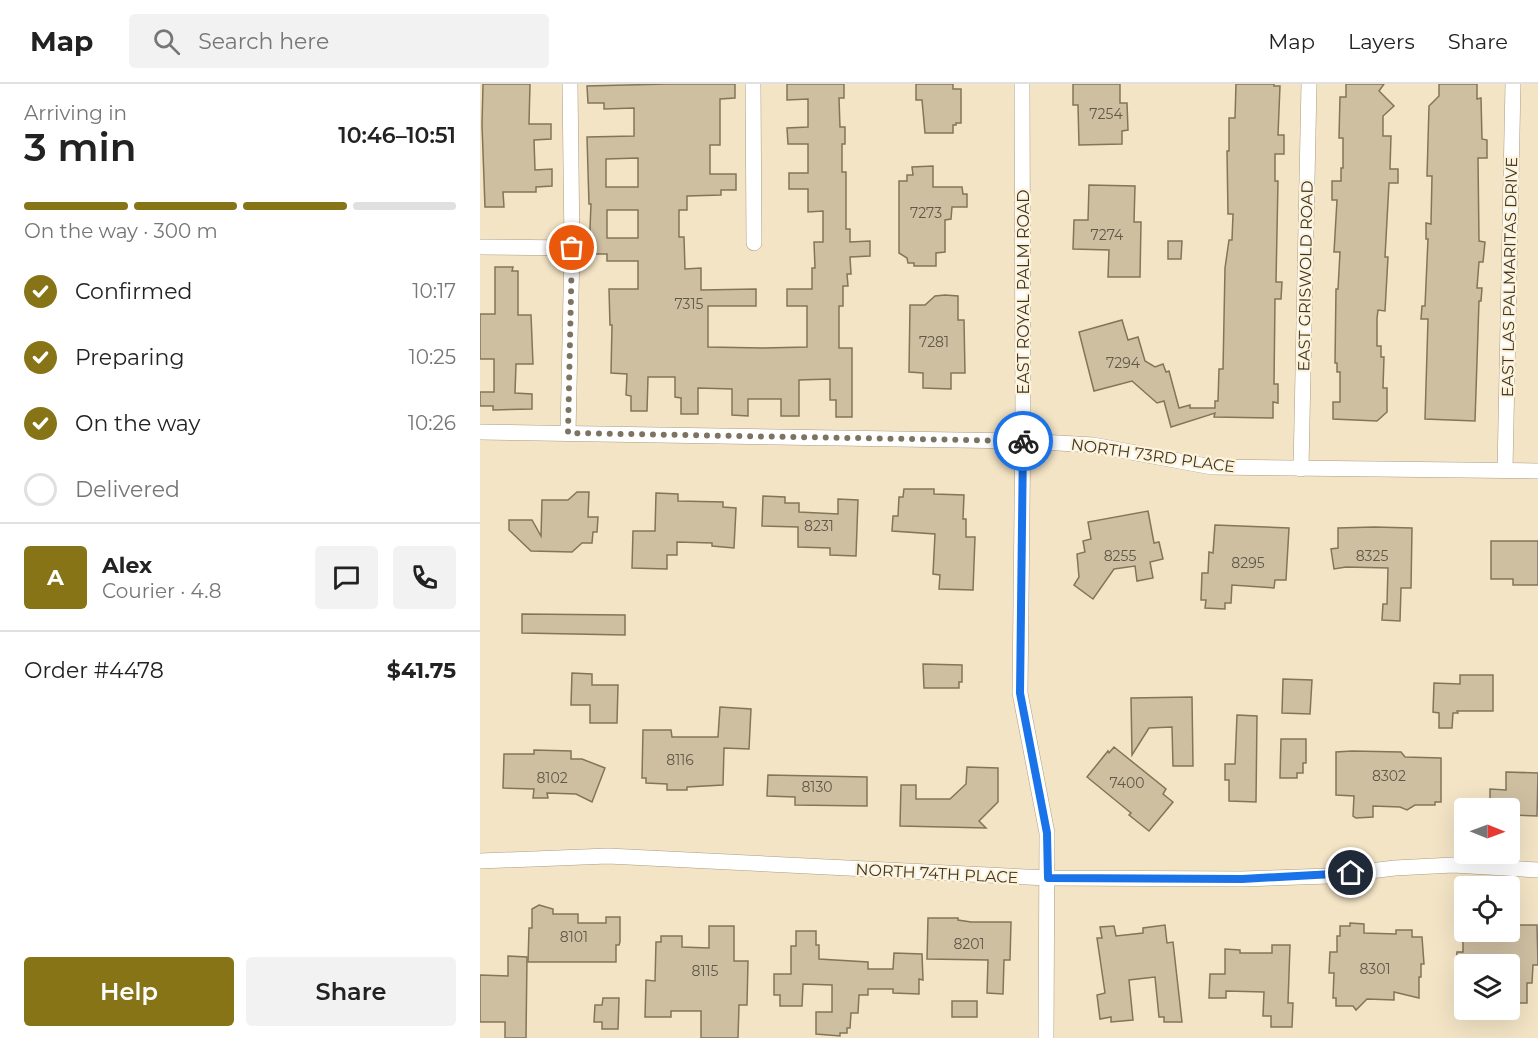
<!DOCTYPE html>
<html lang="en">
<head>
<meta charset="utf-8">
<style>
	:root { --surface:#fff; --page:#f2f2f2; --text:#222; --muted:#767676; --line:#e0e0e0; --accent:#877416 }
	body { margin:0; font-family:Montserrat,sans-serif; background:var(--page); color:var(--text); height:100vh; display:flex; flex-direction:column; font-size:22px; white-space:nowrap }
	* { box-sizing:border-box; margin:0 }
	p { font-size:20px; color:var(--muted) }
	.icon { flex:none; width:33px; height:33px; fill:none; stroke:currentColor; stroke-width:2; stroke-linecap:round; stroke-linejoin:round }
	.map { position:relative; flex:1; overflow:hidden }
	.details { display:flex; flex-direction:column; background:var(--surface); width:480px }
	.details>* { flex:none }
	.needle { width:39px; rotate:91deg }
	.buttons { position:absolute; left:974px; top:714px; display:grid; gap:12px }
	.buttons a { display:grid; place-items:center; width:66px; height:66px; border-radius:6px; background:var(--surface); box-shadow:0 6px 24px #0002; font-size:30px }
	.pin { position:absolute; display:grid; place-items:center; width:51px; height:51px; color:#fff; margin:-26px; border:3px solid #fff; border-radius:50%; box-shadow:0 2px 6px #0007 }
	.courier { position:absolute; display:grid; place-items:center; width:60px; height:60px; margin:-30px; border:4px solid #1a73e8; border-radius:50%; background:#fff; color:#222; box-shadow:0 2px 8px #0007 }
	.headline em { font-style:normal; font-weight:600 }
	.headline div { display:flex; flex-direction:column-reverse }
	.headline { display:flex; align-items:center; justify-content:space-between; height:102px; padding:0 24px }
	h1 { font-size:39px; font-weight:600; line-height:45px }
	.bar { display:grid; grid-template-columns:repeat(4,1fr); gap:9px 6px; align-content:center; height:72px; padding:0 24px }
	.bar i { height:8px; border-radius:4px; background:var(--line) }
	.bar .selected { background:var(--accent) }
	.bar p { grid-column:span 4 }
	.line { display:flex; align-items:center; gap:15px; padding:0 24px; border-top:2px solid var(--line) }
	.line div { flex:1 }
	.round { display:grid; place-items:center; flex:none; width:63px; height:63px; border-radius:6px; background:var(--page) }
	ol { padding:0 24px; list-style:none }
	li { display:flex; align-items:center; gap:18px; height:66px }
	li p { margin-inline-start:auto }
	li .icon { padding:6px; border-radius:50%; background:var(--accent); color:#fff; stroke-width:4 }
	li:last-child { color:var(--muted) }
	li i { width:33px; height:33px; border:3px solid var(--line); border-radius:50% }
	.cta { display:flex; gap:12px; margin-top:auto; padding:12px 24px }
	.cta a { flex:1; height:69px; border-radius:6px; background:var(--accent); color:#fff; font-size:24px; font-weight:600; line-height:69px; text-align:center }
	.cta a+a { background:var(--page); color:var(--text) }
	header { display:flex; align-items:center; gap:36px; box-sizing:border-box; height:84px; padding:0 30px; background:var(--surface); border-bottom:2px solid var(--line) }
	header strong { font-size:28px }
	nav { display:flex; gap:33px; margin-inline-start:auto; font-size:21px }
	.search { width:420px; height:54px; background:var(--page); display:flex; align-items:center; gap:15px; box-sizing:border-box; padding:0 21px; border-radius:6px; color:var(--muted); font-size:22px }
	main { display:flex; flex:1; min-height:0 }
	.map>svg:first-child { display:block }
	.building { fill:#cebfa1; stroke:#837559; stroke-width:1.5; fill-rule:evenodd }
	.lines { fill:none; stroke-linecap:round; stroke-linejoin:round }
	.street-casing { stroke:#ab9c7f; stroke-width:16 }
	.street { stroke:#fff; stroke-width:15 }
	.done { stroke:#7c7360; stroke-width:6; stroke-dasharray:0 10.8 }
	.route { stroke:#1a73e8; stroke-width:8 }
	.labels { text-anchor:middle; stroke-width:4.5; stroke-linejoin:round; paint-order:stroke }
	.number-label { font-size:14px; fill:#605848 }
	.street-label { font-size:16px; fill:#3c362a; stroke:#fef2d9 }
</style>
</head>
<body>
<header>
<strong>Map</strong>
<div class="search"><svg class="icon" aria-label="search" viewBox="0 0 24 24"><circle cx="10" cy="10" r="6"/><path d="M15 15l6 6"/></svg>Search here</div>
<nav><a>Map</a><a>Layers</a><a>Share</a></nav>
</header>
<main>
<section class="details">
<div class="headline"><div><h1>3 min</h1><p>Arriving in</p></div><em>10:46–10:51</em></div>
<div class="bar"><i class="selected"></i><i class="selected"></i><i class="selected"></i><i></i><p>On the way · 300 m</p></div>
<ol>
<li><svg class="icon" aria-label="check" viewBox="0 0 24 24"><path d="M5 12l5 5 9-10"/></svg>Confirmed<p>10:17</p></li>
<li><svg class="icon" aria-label="check" viewBox="0 0 24 24"><path d="M5 12l5 5 9-10"/></svg>Preparing<p>10:25</p></li>
<li><svg class="icon" aria-label="check" viewBox="0 0 24 24"><path d="M5 12l5 5 9-10"/></svg>On the way<p>10:26</p></li>
<li><i></i>Delivered</li>
</ol>
<div class="line" style="height:108px"><b class="round" style="background:var(--accent);color:#fff">A</b><div><b>Alex</b><p>Courier · 4.8</p></div><a class="round"><svg class="icon" aria-label="chat" viewBox="0 0 24 24"><path d="M4 5h16v11H9l-5 4z"/></svg></a><a class="round"><svg class="icon" aria-label="phone" viewBox="0 0 24 24"><path d="M5 4h4l2 5-3 2q2 4 5 5l2-3 5 2v4C11 20 4 13 5 4z"/></svg></a></div>
<div class="line" style="height:78px"><div>Order #4478</div><b>$41.75</b></div>
<div class="cta"><a>Help</a><a>Share</a></div>
</section>
<div class="map">
<svg width="1058" height="954" viewBox="0 0 1058 954">
	<rect width="100%" height="100%" fill="#f3e4c5"/>
	<g class="building">
		<path d="M3,0h47l-1,40h22v15l-17,1 1,30 17,-1v17l-16,1v5h-33l1,15h-19l-3,-82z"/>
		<path d="M187,0h68v14l-15,1v46h-10v29h26v16h-15v5l-34,1v14h-8v27h5l1,32 16,-1v22l55,-1v17h-48v41l55,1 44,-1v-41h-20v-17h25v-21h3l-1,-26h9v-31l-15,1v-23h-19v-16h19v-29h-20l-1,-16 21,-1v-28l-21,1v-16h57v14h-5l1,29h5v17h-3v28h4v57h4v13l20,-1v15l-20,1 1,17h-4l1,12h-5v20h-4v42h13v69h-16v-17h-6v-21l-31,1v36h-18v-17h-33v17l-16,-1v-26l-34,-1v26h-17v-16l-6,-1v-20h-27l-1,34h-16v-15l-5,-1 1,-21 -16,-1 1,-48h-2l-1,-36h29v-28h-31v-7h-18l2,-50h-2l-2,-67 47,-1v-28l-30,1v-6h-16l-1,-17zM158,74v29h-32v-28zM127,126h31v28h-31z"/>
		<path d="M436,0h37v5h8v34h-5v2h-3v8h-28l-3,-33h-6z"/>
		<path d="M593,0h47v19h7l1,27 -6,1v13l-43,1 -1,-40h-5z"/>
		<path d="M756,0h38v2h6l-2,49h6v19h-9v27h3l-2,101h6l-1,17h-6l-1,85h4v19l-5,-1v16l-59,-1 1,-4 -44,14 -7,-26 -7,2 -25,-22 -38,10 -15,-59 43,-12 6,20 10,-3 7,24 10,6 8,-3 3,8 3,-1 10,37 11,-3v3h25v-7h3l1,-32h4l2,-101 4,-28h3l1,-26h-5l-1,-63h2v-33h6z"/>
		<path d="M866,0h38l-5,7 15,15 -11,10v20h8l-1,33h8v14h-9l-4,74h3l-3,54 -7,-1 -1,8v28h4v11h3l-1,31h4v24l-10,9 -44,-2v-17h7v-30h-3v-9h-2l1,-74h2l2,-37h-6l3,-52h-5v-19h9v-13h2v-30h-4l1,-41h6z"/>
		<path d="M959,0h38v15l4,-1 1,41 5,1v18h-9l1,83 6,1 -2,20h-4l-2,26h5l-1,13h-2l-4,120 -50,-2 3,-100h-7l1,-13h3l3,-67h-2v-16l5,1 1,-48h-5l2,-70 10,-10z"/>
		<path d="M453,82v21h29l1,7h4v13h-15l-1,12 -6,1v32l-9,1v13h-22v-3h-6l-1,-5 -8,-5v-72h8v-6h6l-1,-8z"/>
		<path d="M609,101l46,1 -1,36h7l-1,55h-32l1,-27 -36,-1 1,-29h14z"/>
		<path d="M688,157h14l-1,18h-13z"/>
		<path d="M15,183h18l-1,4h6v44h13l2,49h-17l-1,29 17,1v15l-39,1v-4h-13v-14h14v-33h-14v-45h15z"/>
		<path d="M465,211l13,1v24h6l1,53h-14v16l-28,-1v-15l-14,-1 1,-67h15l10,-9z"/>
		<path d="M424,405h30v5l30,1 -1,24h3v18h9l-2,53 -34,-1 1,-14 -7,-1 2,-40 -43,-3 1,-15h5l1,-19h4z"/>
		<path d="M97,408h12l-1,25h10l-1,15h-4l-1,11h-10l-10,9 -41,-1 -22,-21v-10h23l9,16 1,-36h26z"/>
		<path d="M176,409l22,1v7l45,1v5l13,1 -2,40 -22,-2v-3l-35,-1v13h-10v14l-35,-1 1,-37h22z"/>
		<path d="M283,412l22,1v6h14v9l39,2v-15l20,1 -2,56 -26,-1v-7l-32,-1v-20l-36,-1z"/>
		<path d="M668,427l6,32 5,-1 4,17 -13,3 3,16 -16,3 -2,-15 -21,3 -21,30 -19,-14 5,-8 -2,-23 8,-2 -2,-11 8,-2 -3,-17z"/>
		<path d="M735,441l74,3 -3,52h-11l-1,8 -42,-3 -1,18h-6v6l-20,-1 1,-8h-5l1,-27h6l1,-21 4,1z"/>
		<path d="M894,443l38,1 -1,60h-10l-1,33 -18,-1 1,-16h4l1,-36 -42,-1 -12,2 -3,-20 7,-1v-20z"/>
		<path d="M1011,457h47v44h-25v-6h-22z"/>
		<path d="M42,530l103,1v20l-103,-2z"/>
		<path d="M443,580l39,1v17h-3v6h-35z"/>
		<path d="M92,589l20,1v11h26l-1,38h-27v-18h-19z"/>
		<path d="M980,591h33v36h-36l1,2h-5l-1,15h-13v-15l-6,-1 1,-29 26,1z"/>
		<path d="M803,595l29,1 -2,34 -28,-1z"/>
		<path d="M712,613l1,69h-20l-1,-39 -23,1 -17,27 -1,-57z"/>
		<path d="M240,623l31,2 -2,40 -25,-1 -1,37 -36,2v3h-20v-6l-21,-1v-5h-4l1,-48h28l1,7h46z"/>
		<path d="M757,631l20,1 -1,86 -27,-1v-21h-4v-16h10z"/>
		<path d="M801,655h25v24h-3v10h-6v5h-17z"/>
		<path d="M634,663l52,42 -3,5 10,8 -24,29 -20,-16 2,-2 -44,-36 21,-26 1,2z"/>
		<path d="M54,666l37,1v8h11l23,9 -13,34 -16,-8 -29,-1 1,5h-15l1,-9 -31,-1 1,-34h30z"/>
		<path d="M872,667l49,1 4,5 36,1v44h-6v3h-20l-8,5 -7,-3 -27,-1v11l-17,1 -3,-2 1,-20 -18,-1v-43z"/>
		<path d="M487,683l31,1v34l-19,19 7,7 -86,-2 1,-41h15v14h34l16,-15z"/>
		<path d="M1026,688l32,1 -1,43 -28,-1v-7h-19v-19l16,1z"/>
		<path d="M288,691l99,2v29l-72,-1v-8l-28,-1z"/>
		<path d="M59,821l14,4v5h25v9h28v-6h14v25l-1,3h-3v17h-88l1,-34h3v-19z"/>
		<path d="M448,834h30v2l13,2h40l-1,38h-6l-1,34 -16,-1 1,-33 -61,-1z"/>
		<path d="M870,839l14,1v9l32,1v-4h16v7h10l2,27h-3v13h-2v21l-25,-6v8l-27,-1 -11,11 -3,-4h-17v-8h-3l1,-25h-5l1,-21h7v-16h3v-10h10z"/>
		<path d="M685,841l2,18 6,-1 9,80h-18v-5h-5l-4,-40 -26,3 4,40 -22,2v-5l-11,2 -3,-24 8,-2 -8,-55h5l-2,-11 14,-1 2,10 27,-3v-5z"/>
		<path d="M1036,841h21l1,40h-5l-1,18h-5v20h-14v-8h-4v-31h-53l1,-12h6v-12h15v-8h31v-4h7z"/>
		<path d="M229,842h25v35h14l-1,44h-8l-1,33h-37v-27h-30v6h-26l1,-37 9,1 1,-39h5v-6h21v11l27,1z"/>
		<path d="M316,847h20v14h3v14l49,3v7h25l1,-16 28,1 1,26 -4,-1v15l-26,-1v-4h-25v6h-9l-1,18h-7l-1,15h-3v5h-7v3l-24,-2v-22h16v-27l-29,-1 -1,22h-22v-11h-6v-21h17v-28h5z"/>
		<path d="M792,861h18l-2,58h5l-1,24h-21v-11h-8l1,-24 -38,-1v7h-17l1,-24h15v-25l15,1v3h32z"/>
		<path d="M28,872l19,1 -1,81h-21v-16h-25v-47l28,1z"/>
		<path d="M123,914h16l-1,31h-16v-7h-8l1,-17h7z"/>
		<rect x="472" y="917" width="25" height="16"/>
	</g>
	<g class="lines">
		<g class="street-casing">
			<g id="street">
				<path d="M273,0l1,159"/>
				<path d="M542,0l1,337 -3,272 27,140 -1,205"/>
				<path d="M0,163l92,1"/>
				<path d="M0,348l543,9 70,4 119,22 326,4"/>
				<path d="M88,349l4,-185 -2,-164"/>
				<path d="M821,385l8,-385"/>
				<path d="M1025,386l8,-386"/>
				<path d="M0,777l128,-5 440,22 194,1 87,-3 66,-8 58,-3 85,5"/>
			</g>
		</g>
		<use href="#street" class="street"/>
	</g>
	<g class="lines">
		<path class="done" d="M92,164l-4,185 455,8"/>
		<path class="route" d="M543,357l-3,252 27,140 1,45 194,1 109,-6"/>
	</g>
	<g class="labels">
		<g class="number-label">
			<text x="626" y="35">7254</text>
			<text x="446" y="134">7273</text>
			<text x="627" y="156">7274</text>
			<text x="209" y="225">7315</text>
			<text x="454" y="263">7281</text>
			<text x="643" y="284">7294</text>
			<text x="339" y="447">8231</text>
			<text x="640" y="477">8255</text>
			<text x="892" y="477">8325</text>
			<text x="768" y="484">8295</text>
			<text x="200" y="681">8116</text>
			<text x="909" y="697">8302</text>
			<text x="72" y="699">8102</text>
			<text x="647" y="704">7400</text>
			<text x="337" y="708">8130</text>
			<text x="94" y="858">8101</text>
			<text x="489" y="865">8201</text>
			<text x="895" y="890">8301</text>
			<text x="225" y="892">8115</text>
		</g>
		<g class="street-label">
			<text transform="translate(825 192) rotate(-89)" y="6">EAST GRISWOLD ROAD</text>
			<text transform="translate(1029 193) rotate(-89)" y="6">EAST LAS PALMARITAS DRIVE</text>
			<text transform="translate(543 208) rotate(-90)" y="6">EAST ROYAL PALM ROAD</text>
			<text transform="translate(673 371) rotate(8)" y="6">NORTH 73RD PLACE</text>
			<text transform="translate(457 789) rotate(3)" y="6">NORTH 74TH PLACE</text>
		</g>
	</g>
</svg>
<div class="buttons">
<a><svg class="needle" viewBox="-14 -14 28 28"><path d="M0-13l5 13h-10z" fill="#e53935"/><path d="M0 13l5-13h-10z" fill="#767676"/></svg></a>
<a><svg class="icon" aria-label="locate" viewBox="0 0 24 24"><circle cx="12" cy="12" r="6"/><path d="M12 2v4M12 18v4M2 12h4M18 12h4"/></svg></a>
<a><svg class="icon" aria-label="layers" viewBox="0 0 24 24"><path d="M12 4l9 5-9 5-9-5zM3 14l9 5 9-5"/></svg></a>
</div>
<div class="pin" style="left:92px;top:164px;background:#ea580c"><svg class="icon" aria-label="bag" viewBox="0 0 24 24"><path d="M5 8h14l-1 12H6zM9 8a3 3 0 0 1 6 0"/></svg></div>
<div class="pin" style="left:871px;top:789px;background:#1f2937"><svg class="icon" aria-label="home" viewBox="0 0 24 24"><path d="M3 11l9-7 9 7M6 9v11h12V9"/></svg></div>
<div class="courier" style="left:543px;top:357px"><svg class="icon" aria-label="bike" viewBox="0 0 24 24"><circle cx="6" cy="16" r="4"/><circle cx="18" cy="16" r="4"/><path d="M6 16l4-8h5l3 8M10 8l3 8H6M13 5h3"/></svg></div>
</div>
</main>
</body>
</html>
